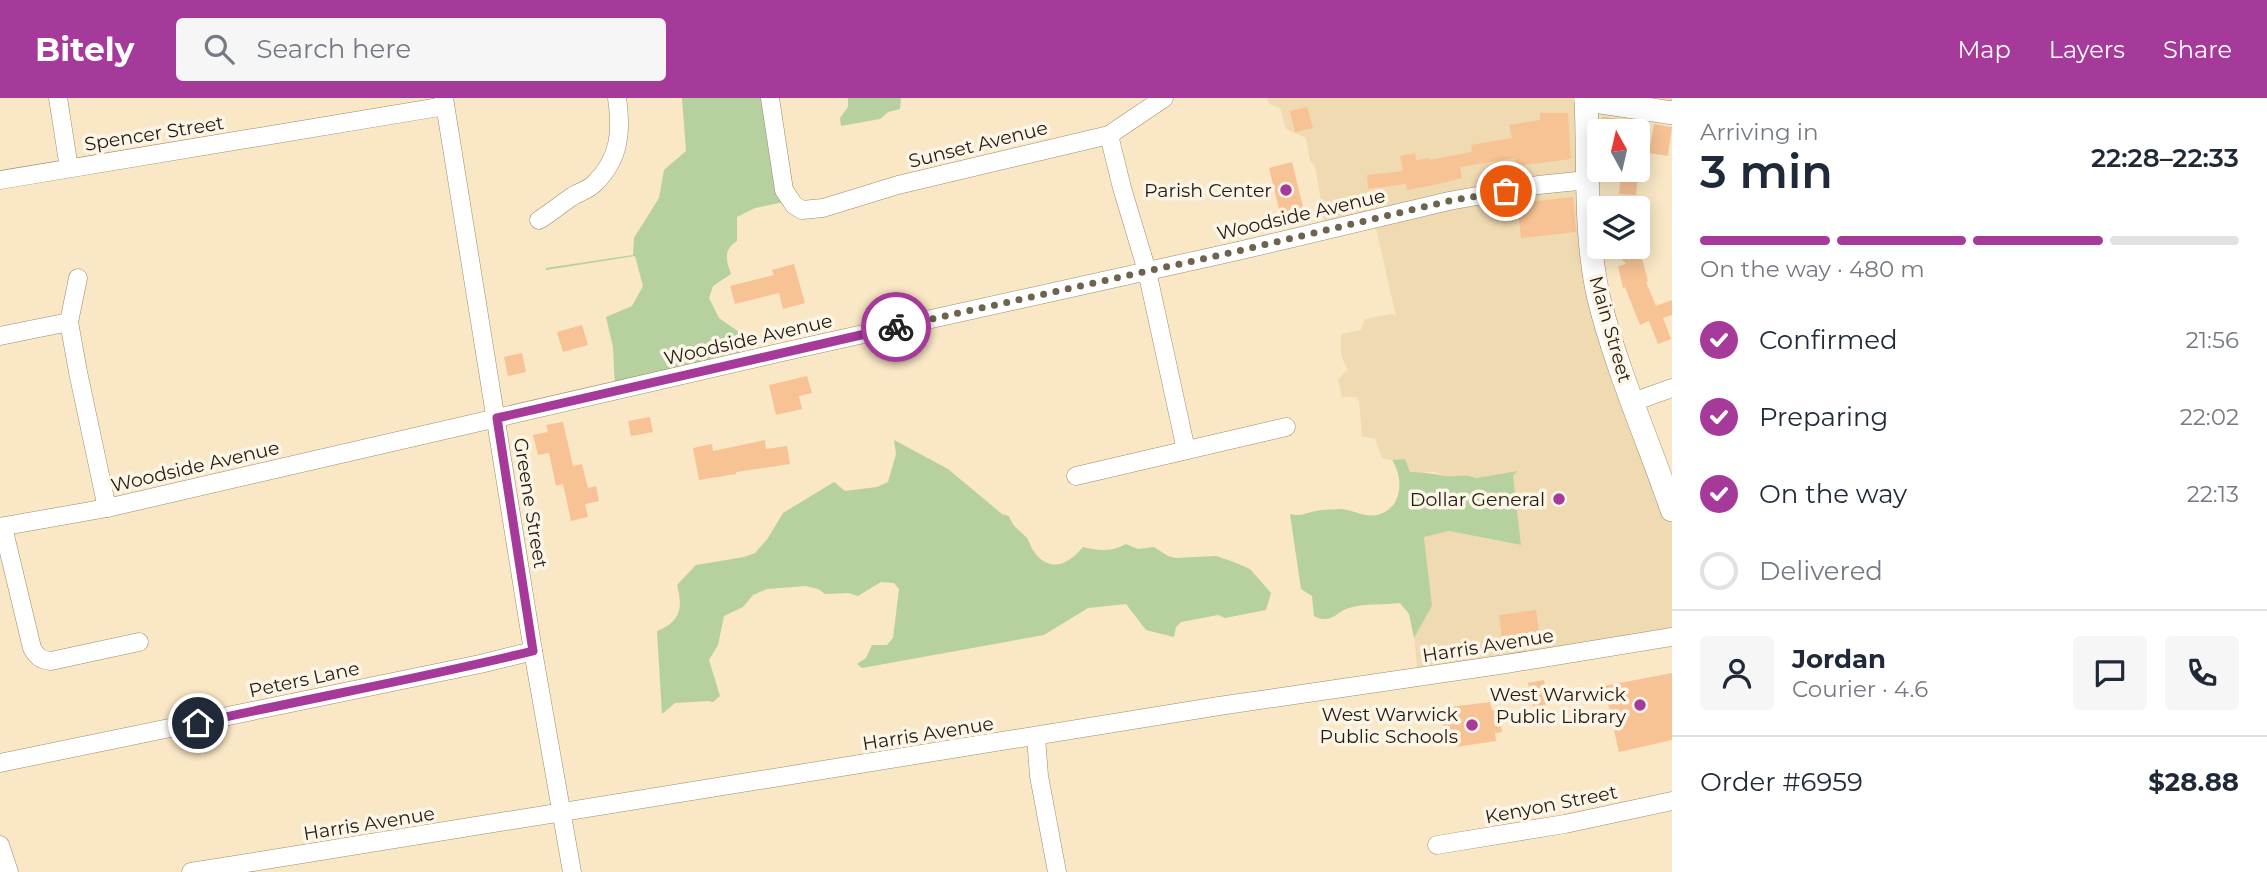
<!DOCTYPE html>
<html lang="en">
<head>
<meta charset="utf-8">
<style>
	:root { --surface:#fff; --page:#f6f6f7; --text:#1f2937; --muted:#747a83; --line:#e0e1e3; --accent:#a53a9a }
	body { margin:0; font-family:Montserrat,sans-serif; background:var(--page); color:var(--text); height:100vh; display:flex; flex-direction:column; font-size:26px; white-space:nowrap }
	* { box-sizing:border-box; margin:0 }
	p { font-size:23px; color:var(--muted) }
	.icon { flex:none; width:38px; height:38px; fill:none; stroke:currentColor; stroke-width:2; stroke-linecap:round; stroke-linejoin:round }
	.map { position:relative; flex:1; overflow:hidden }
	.panel { display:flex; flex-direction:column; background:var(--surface); width:595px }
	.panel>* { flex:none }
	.needle { width:46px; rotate:352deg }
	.controls { position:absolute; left:1587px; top:21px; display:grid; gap:14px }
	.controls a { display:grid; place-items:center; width:63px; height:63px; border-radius:7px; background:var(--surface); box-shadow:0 4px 18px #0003; font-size:35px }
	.pin { position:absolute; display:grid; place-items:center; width:60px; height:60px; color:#fff; margin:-30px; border:4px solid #fff; border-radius:50%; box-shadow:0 2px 7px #0007 }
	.courier { position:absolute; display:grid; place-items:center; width:70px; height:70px; margin:-35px; border:5px solid #a53a9a; border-radius:50%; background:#fff; color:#222; box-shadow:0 2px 9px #0007 }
	.headline em { font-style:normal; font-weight:600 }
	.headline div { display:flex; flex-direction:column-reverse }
	.headline { display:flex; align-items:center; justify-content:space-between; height:119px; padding:0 28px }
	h1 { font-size:46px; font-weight:600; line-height:52px }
	.bar { display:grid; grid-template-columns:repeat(4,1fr); gap:10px 7px; align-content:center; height:84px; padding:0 28px }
	.bar i { height:9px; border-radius:5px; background:var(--line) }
	.bar .on { background:var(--accent) }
	.bar p { grid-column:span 4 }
	.line { display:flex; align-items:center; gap:18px; padding:0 28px; border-top:2px solid var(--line) }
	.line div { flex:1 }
	.round { display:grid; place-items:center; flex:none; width:74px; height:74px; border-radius:7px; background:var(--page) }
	ol { padding:0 28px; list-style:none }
	li { display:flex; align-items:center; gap:21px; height:77px }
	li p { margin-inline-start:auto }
	li .icon { padding:7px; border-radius:50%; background:var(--accent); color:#fff; stroke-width:4 }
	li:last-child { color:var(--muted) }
	li i { width:38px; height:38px; border:4px solid var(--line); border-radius:50% }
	header { display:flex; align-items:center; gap:42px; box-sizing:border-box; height:98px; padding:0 35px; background:var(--accent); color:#fff }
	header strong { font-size:33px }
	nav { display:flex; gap:38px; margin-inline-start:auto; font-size:24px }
	.search { width:490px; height:63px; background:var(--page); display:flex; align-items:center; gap:18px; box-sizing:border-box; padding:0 24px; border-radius:7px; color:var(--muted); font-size:26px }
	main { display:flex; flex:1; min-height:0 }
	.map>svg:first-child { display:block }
	.built { fill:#f0dab1 }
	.green { fill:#b7d0a0 }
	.building { fill:#f7c294 }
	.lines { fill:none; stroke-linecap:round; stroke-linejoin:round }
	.minor-casing { stroke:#9c8c6c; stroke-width:19 }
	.major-casing { stroke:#9c8c6c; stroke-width:24 }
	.minor { stroke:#fff; stroke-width:18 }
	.major { stroke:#fff; stroke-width:23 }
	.done { stroke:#6e634f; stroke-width:7; stroke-dasharray:0 12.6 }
	.route { stroke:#a53a9a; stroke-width:9 }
	.poi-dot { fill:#a53a9a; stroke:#fdf5e8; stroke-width:2.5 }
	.labels { text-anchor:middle; stroke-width:7; stroke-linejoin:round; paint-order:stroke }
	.street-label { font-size:19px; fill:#231c10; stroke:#fdf5e8 }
	.poi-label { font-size:19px; fill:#231c10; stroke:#fdf5e8; text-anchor:end }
</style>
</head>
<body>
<header>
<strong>Bitely</strong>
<div class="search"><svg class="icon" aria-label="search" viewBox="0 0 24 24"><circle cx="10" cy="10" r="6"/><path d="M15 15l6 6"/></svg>Search here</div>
<nav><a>Map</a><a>Layers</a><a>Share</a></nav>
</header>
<main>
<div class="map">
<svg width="1672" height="774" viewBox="0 0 1672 774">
	<rect width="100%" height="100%" fill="#f9e7c5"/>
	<path class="built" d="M1267,0h405v13l-83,-11 3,144 80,263v130l-254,38 -4,-37 18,-32 -8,-69 25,-6 71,14 -7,-69 3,-5 -40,7 -5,-3 -24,1 -13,-4h-24l-5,-13 -13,1 -10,-2 -7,-19 -13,-3 -3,-35 -3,-4h-14l-4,-18 10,-10 -4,-6 -3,-10v-19l20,-4 4,-11 26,-5 5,2 -21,-92 -50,1 -10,-59 -5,-5 -4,-23 -20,-9 -6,-21 -11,-4z"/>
	<g class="green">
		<path d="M682,0h88l19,103 -34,7 -18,9v24c-14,9 -11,19 -6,33l-18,12 -4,12 10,20 20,14 2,28 -126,29 -2,-42 -7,-30 26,-11 11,-20 -8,-30 -89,14v-2l87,-13 1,-17 25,-40 5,-28 22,-19z"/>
		<path d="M848,0h53l-1,11 -12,3 -8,7 -39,7 -1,-8 8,-11z"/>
		<path d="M894,342l54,29 54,45 7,2c5,13 9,12 18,22 3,4 4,11 8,15 16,21 35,10 48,-6 16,4 29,5 43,-3l12,5 16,-2 14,9 8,2 40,-2 18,6 16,7 21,24 -5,17 -41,8 -7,-3 -37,7 -5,5 -2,10 -28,-7 -20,-26 -38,4 -44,27 -182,33 -5,-4 9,-6 6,-13h15l6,-7 6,-49 -5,-6 -13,-1 -23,14 -10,-3 -23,1 -7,-5 -12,-3 -39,3 -14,6 -10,12 -19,9 -6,29 -9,15 11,36 -7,6 -5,-1 -33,2 -13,11 -5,-83c24,-9 26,-24 20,-46l19,-20 48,-8 11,-4 13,-15 15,-25 51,-31 11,9 32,-4 11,-5 8,-28z"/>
		<path d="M1405,361l5,13c13,0 24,2 36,4 11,1 21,-3 30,2l41,-7 -4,5 8,69 -72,-14 -25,6 8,69 -18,32 -5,-24 -9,-11c-16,2 -36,0 -51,5 -13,4 -18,17 -35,8l-2,-20 -11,-7 -11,-75c11,3 15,-1 26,-3 7,-2 16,-1 23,-2 13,0 25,9 38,6 26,-6 27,-37 15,-55z"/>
	</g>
	<g class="building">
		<path d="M1307,9l6,21 -18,4 -5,-21z"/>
		<path d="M1540,15h28l3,46 -55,7 -1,-8 -55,9 2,11 -28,7 -27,5 -1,-6 -38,5 -1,-14 36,-4 -3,-15 15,-3 1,7 13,-2v2l43,-8 -1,-7 41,-7 -3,-13 31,-5z"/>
		<path d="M1602,19l19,2v12h-18z"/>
		<path d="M1654,26l18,3 -4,29 -19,-3z"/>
		<path d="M1292,64l12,49 -23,6 -12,-49z"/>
		<path d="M1621,76l17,1 -2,20 -17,-1z"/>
		<path d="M1573,99l3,35 -55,6 -4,-35z"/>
		<path d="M1612,149h27l9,34 -2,1 10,24 16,-6v15l-9,3 8,21 -13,5 -9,-23 -9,4 -15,-38 -2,1 -5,-22 8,-2z"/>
		<path d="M794,166l11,39 -22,6 -4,-16 -44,11 -5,-18 44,-11 -2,-5z"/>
		<path d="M582,227l6,20 -25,7 -6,-20z"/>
		<path d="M522,255l4,19 -18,4 -4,-19z"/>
		<path d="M807,278l5,17 -13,3 3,13 -26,6 -7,-30z"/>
		<path d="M650,319l3,15 -22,4 -3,-15z"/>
		<path d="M563,324l10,44 9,-2 6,24 8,-2 3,15 -14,3 3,13 -17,4 -8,-37 -7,2 -7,-33 -11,2 -5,-20 15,-3 -2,-7z"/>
		<path d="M765,342l1,9 21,-3 3,18 -54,8v2l-37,6 -6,-32 19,-4 1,7z"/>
		<path d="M1536,512l3,22 -37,6 -3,-23z"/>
		<path d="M1672,575v67l-53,12 -15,-66z"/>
		<path d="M1544,582l5,24 -16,3 -5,-24z"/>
		<path d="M1490,604l2,8 7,-1 3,23 -7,1 1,8 -41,6 -1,-8 -9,1 -3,-23 9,-1 -1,-9z"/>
	</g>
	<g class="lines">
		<g class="minor-casing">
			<g id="minor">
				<path d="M58,0l11,70"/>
				<path d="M444,0l89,553 39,221"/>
				<path d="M770,0l14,92 10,15 8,5 21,-2 75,-23 211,-50 55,-37"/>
				<path d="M1109,37l13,53 25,83 39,179"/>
				<path d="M0,82l445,-74"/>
				<path d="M539,122c11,-7 21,-15 31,-22 8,-6 17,-7 24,-14 26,-25 28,-53 23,-86"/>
				<path d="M78,180l-9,44 9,50 29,136"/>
				<path d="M0,238l69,-14"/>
				<path d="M1633,304l39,-14"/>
				<path d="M1076,378l210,-49"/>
				<path d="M0,429l107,-19 671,-155 460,-102 211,-50 89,-16 50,-5"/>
				<path d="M3,429l29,121c5,9 9,12 19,13l88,-19"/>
				<path d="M1036,639l3,39 18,96"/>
				<path d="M0,665l480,-99 53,-13"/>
				<path d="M0,747l9,27"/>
				<path d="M1437,747l128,-21 107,-23"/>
				<path d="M191,774l1028,-166 287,-42 166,-27"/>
			</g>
		</g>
		<g class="major-casing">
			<g id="major">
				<path d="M1586,0c3,67 -2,136 13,201 18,72 49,141 73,211"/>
				<path d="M1586,2l86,13"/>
			</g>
		</g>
		<use href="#minor" class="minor"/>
		<use href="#major" class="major"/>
	</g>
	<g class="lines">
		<path class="done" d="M896,229l342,-76 211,-50 57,-10"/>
		<path class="route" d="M198,625c112,-25 225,-45 335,-72l-36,-233 399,-91"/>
	</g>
	<g class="poi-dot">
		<circle cx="1286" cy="92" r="7"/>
		<circle cx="1559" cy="401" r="7"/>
		<circle cx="1640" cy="607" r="7"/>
		<circle cx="1472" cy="627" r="7"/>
	</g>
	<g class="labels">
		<g class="street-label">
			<text transform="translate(154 35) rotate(-9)" y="7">Spencer Street</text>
			<text transform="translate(978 46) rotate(-14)" y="7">Sunset Avenue</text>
			<text transform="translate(1301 116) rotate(-13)" y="7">Woodside Avenue</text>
			<text transform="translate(1611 231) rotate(74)" y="7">Main Street</text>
			<text transform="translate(748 241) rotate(-13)" y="7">Woodside Avenue</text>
			<text transform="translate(195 368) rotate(-13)" y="7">Woodside Avenue</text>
			<text transform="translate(531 405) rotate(81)" y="7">Greene Street</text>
			<text transform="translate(1488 547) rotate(-9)" y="7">Harris Avenue</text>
			<text transform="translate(304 581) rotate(-12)" y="7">Peters Lane</text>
			<text transform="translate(928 635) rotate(-9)" y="7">Harris Avenue</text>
			<text transform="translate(1551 706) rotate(-11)" y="7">Kenyon Street</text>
			<text transform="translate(369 725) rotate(-9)" y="7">Harris Avenue</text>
		</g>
		<g class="poi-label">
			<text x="1272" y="99">Parish Center</text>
			<text x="1545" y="408">Dollar General</text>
			<text x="1626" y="603">West Warwick<tspan x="1626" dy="22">Public Library</tspan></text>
			<text x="1458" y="623">West Warwick<tspan x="1458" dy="22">Public Schools</tspan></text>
		</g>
	</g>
</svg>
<div class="controls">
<a><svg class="needle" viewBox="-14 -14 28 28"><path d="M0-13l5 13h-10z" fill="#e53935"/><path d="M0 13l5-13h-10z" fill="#747a83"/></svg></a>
<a><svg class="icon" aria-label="layers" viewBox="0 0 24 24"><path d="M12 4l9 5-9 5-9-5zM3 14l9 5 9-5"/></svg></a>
</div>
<div class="pin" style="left:1506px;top:93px;background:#ea580c"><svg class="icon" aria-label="bag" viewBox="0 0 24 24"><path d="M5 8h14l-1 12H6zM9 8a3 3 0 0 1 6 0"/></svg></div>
<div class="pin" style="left:198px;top:625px;background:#1f2937"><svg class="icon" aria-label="home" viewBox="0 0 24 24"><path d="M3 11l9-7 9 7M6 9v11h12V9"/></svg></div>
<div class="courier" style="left:896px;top:229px"><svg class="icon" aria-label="bike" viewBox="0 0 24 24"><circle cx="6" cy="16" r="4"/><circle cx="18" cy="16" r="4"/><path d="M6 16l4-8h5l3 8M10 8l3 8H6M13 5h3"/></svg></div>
</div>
<section class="panel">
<div class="headline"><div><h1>3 min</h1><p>Arriving in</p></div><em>22:28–22:33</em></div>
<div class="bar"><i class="on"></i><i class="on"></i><i class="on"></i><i></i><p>On the way · 480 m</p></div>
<ol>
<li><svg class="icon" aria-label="check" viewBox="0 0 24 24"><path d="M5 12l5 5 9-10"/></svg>Confirmed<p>21:56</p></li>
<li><svg class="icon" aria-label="check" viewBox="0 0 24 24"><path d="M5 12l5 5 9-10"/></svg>Preparing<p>22:02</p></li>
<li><svg class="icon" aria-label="check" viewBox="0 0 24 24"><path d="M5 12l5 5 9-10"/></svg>On the way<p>22:13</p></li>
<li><i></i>Delivered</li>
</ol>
<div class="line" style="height:126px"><a class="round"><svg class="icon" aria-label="person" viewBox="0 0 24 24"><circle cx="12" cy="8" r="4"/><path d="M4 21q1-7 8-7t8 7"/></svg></a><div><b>Jordan</b><p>Courier · 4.6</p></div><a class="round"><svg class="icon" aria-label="chat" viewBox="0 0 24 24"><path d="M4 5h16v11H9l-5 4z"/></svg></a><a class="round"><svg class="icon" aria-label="phone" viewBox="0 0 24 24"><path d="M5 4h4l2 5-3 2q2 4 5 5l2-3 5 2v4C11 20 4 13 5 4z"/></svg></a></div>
<div class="line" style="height:91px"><div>Order #6959</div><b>$28.88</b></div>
</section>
</main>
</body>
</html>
